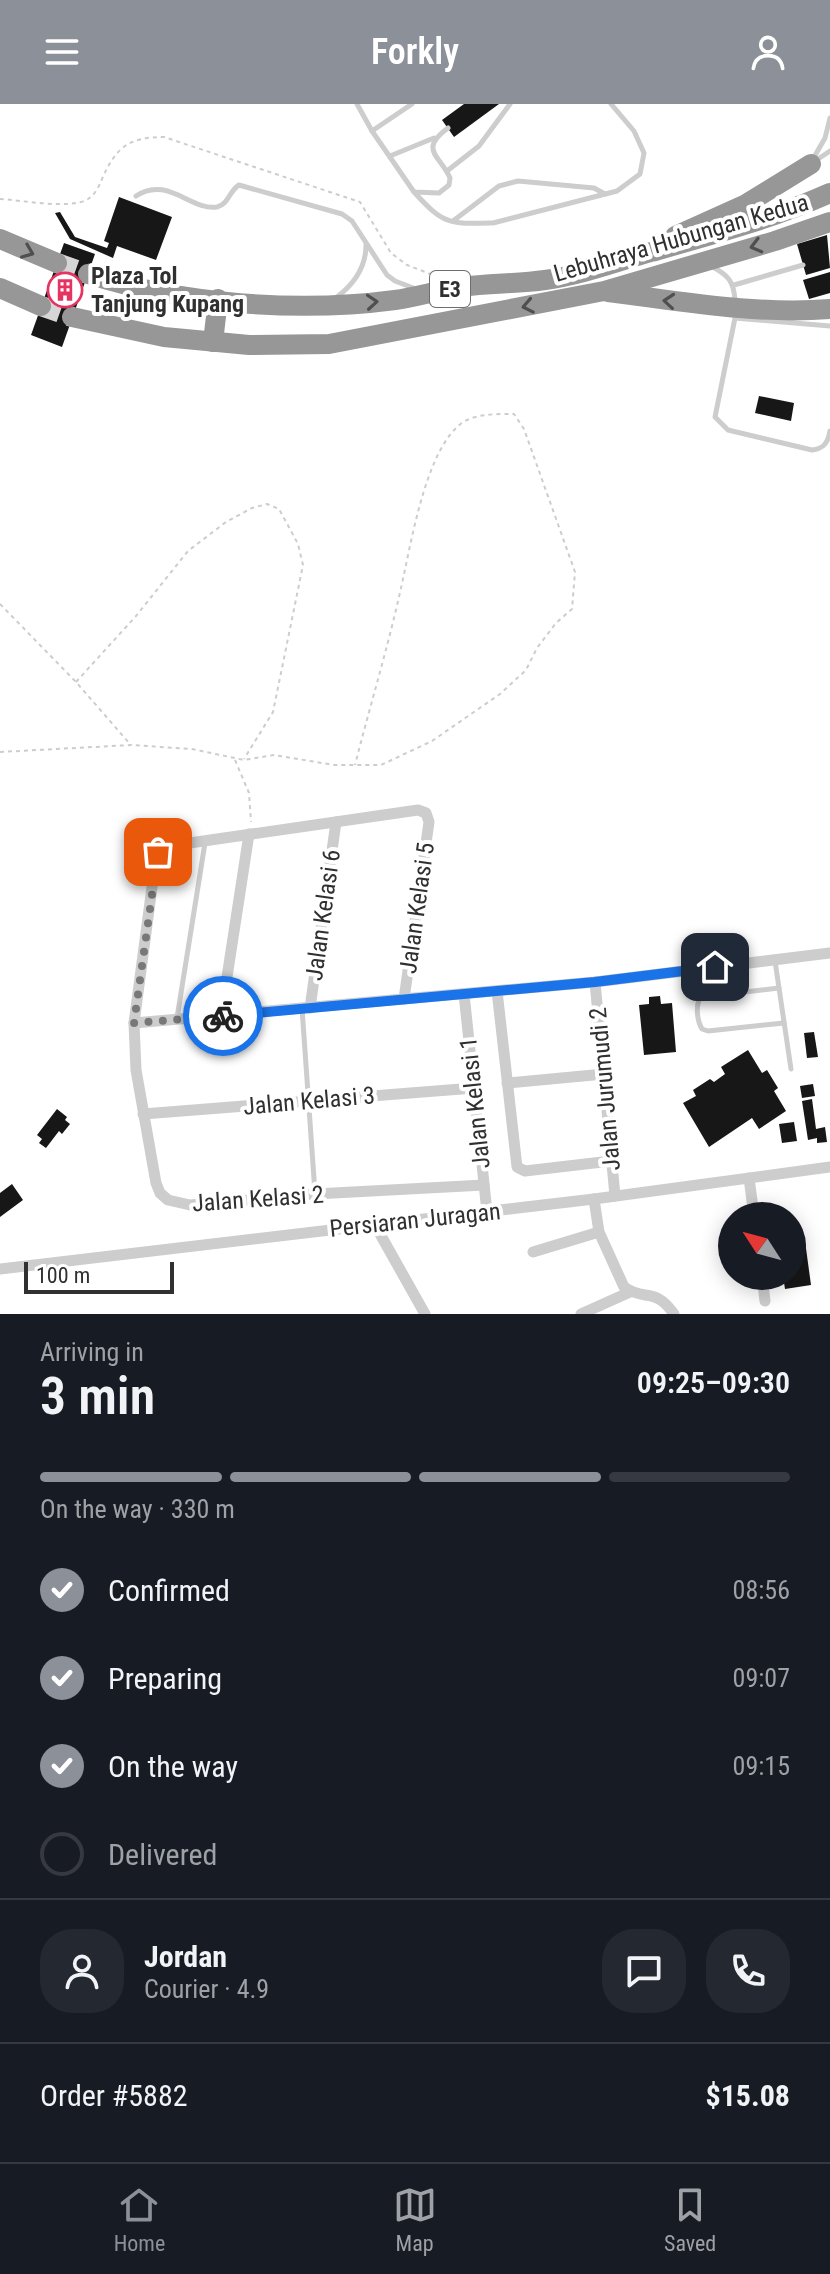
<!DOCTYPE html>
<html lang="en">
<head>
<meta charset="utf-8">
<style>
	:root { --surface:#171b24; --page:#242831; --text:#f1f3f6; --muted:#9ea1a6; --line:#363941; --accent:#8c9099 }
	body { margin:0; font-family:"Roboto Condensed",sans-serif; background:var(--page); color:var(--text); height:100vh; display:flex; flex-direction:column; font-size:30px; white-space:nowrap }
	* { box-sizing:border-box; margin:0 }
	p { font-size:26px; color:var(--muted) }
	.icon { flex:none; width:44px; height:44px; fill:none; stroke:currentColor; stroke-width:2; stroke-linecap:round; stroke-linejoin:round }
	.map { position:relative; height:1210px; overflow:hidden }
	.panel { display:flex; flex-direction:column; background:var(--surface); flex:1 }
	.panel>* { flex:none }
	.needle { width:52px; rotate:306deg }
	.controls { position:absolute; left:718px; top:1098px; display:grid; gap:16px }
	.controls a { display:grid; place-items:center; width:88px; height:88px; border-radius:50%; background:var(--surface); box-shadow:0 4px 20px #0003; font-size:40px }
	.scale { position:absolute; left:24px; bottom:20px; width:150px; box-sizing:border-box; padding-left:8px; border:4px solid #303030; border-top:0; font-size:22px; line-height:28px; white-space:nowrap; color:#303030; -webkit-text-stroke:6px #fff; paint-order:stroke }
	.pin { position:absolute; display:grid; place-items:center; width:68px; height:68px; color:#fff; margin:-34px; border-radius:16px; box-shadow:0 4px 12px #0006 }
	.courier { position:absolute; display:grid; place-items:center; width:80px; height:80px; margin:-40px; border:6px solid #1a73e8; border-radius:50%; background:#fff; color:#222; box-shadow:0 2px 10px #0007 }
	.overview em { font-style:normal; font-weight:600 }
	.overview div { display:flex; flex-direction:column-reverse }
	.overview { display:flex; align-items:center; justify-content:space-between; height:136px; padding:0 40px }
	h1 { font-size:52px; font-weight:600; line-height:60px }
	.bar { display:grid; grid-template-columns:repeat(4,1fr); gap:12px 8px; align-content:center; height:96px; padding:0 40px }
	.bar i { height:10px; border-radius:6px; background:var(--line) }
	.bar .on { background:var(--accent) }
	.bar p { grid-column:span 4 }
	.line { display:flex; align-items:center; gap:20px; padding:0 40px; border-top:2px solid var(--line) }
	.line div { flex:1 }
	.round { display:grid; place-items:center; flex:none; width:84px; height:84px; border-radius:32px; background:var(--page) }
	ol { padding:0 40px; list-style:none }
	li { display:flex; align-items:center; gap:24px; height:88px }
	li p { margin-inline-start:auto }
	li .icon { padding:8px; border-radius:50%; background:var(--accent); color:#fff; stroke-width:4 }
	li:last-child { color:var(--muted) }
	li i { width:44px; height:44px; border:4px solid var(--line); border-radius:50% }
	header { display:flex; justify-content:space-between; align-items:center; height:104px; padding:0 40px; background:var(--accent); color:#fff; font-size:36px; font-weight:600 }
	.tabs { display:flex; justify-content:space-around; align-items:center; height:112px; border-top:2px solid var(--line); background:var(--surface); font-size:22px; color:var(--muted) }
	.tabs a { display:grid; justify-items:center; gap:4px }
	.tabs .on { color:var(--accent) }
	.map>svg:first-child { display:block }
	.building { fill:#171717 }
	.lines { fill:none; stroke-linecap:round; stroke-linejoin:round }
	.motorway-tunnel { stroke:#d6d6d6; stroke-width:20; stroke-dasharray:20 10; stroke-linecap:butt }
	.path { stroke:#cdcdcd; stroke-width:2; stroke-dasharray:4 4; stroke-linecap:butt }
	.service { stroke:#cdcdcd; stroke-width:5 }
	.minor { stroke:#cdcdcd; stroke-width:11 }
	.motorway { stroke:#979797; stroke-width:20 }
	.oneway { stroke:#4f4f4f }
	.done { stroke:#787878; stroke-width:8; stroke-dasharray:0 14.4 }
	.route { stroke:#1a73e8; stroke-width:10 }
	.labels { text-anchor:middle; stroke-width:8; stroke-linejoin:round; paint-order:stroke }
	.shield { fill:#fff; stroke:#6e6e6e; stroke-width:2 }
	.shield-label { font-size:22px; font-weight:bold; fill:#303030 }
	.street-label { font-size:24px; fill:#303030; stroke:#fff }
	.poi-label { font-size:24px; font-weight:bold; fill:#303030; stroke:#fff; text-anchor:start }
</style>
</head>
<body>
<header><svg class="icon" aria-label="menu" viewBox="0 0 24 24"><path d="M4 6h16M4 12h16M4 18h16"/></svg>Forkly<svg class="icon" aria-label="person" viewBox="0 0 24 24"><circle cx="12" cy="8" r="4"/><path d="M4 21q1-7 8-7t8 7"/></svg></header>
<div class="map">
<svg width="830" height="1210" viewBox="0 0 830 1210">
	<rect width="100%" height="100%" fill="#fff"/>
	<g class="building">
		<path d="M464,0h35l-45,33 -12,-17z"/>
		<path d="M119,93l53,20 -16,43 -39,-14 -4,12 -43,-19 -15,-26 5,-1 15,25 32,11 2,-5 -5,-2z"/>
		<path d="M827,131l3,33 -24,7 -9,-31z"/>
		<path d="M64,139l31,11 -33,93 -31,-12z"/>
		<path d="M830,168v21l-21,6 -6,-19z"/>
		<path d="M759,292l35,7 -3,18 -36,-8z"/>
		<path d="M660,892l1,8 11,-1 4,49 -32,3 -5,-50 10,-1v-7z"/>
		<path d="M814,928l4,25 -11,1 -3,-25z"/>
		<path d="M748,946l14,23 5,-3 11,18 -4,3 12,20 -27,18 -7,-11 -43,29 -26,-44 13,-7 -3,-6 17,-11 4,3 11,-8 -4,-7z"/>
		<path d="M813,980l2,12 -13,2 -2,-12z"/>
		<path d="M812,995l4,30 9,-2 2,15 -10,1v-5l-9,2 -6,-39z"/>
		<path d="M57,1005l10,8 -2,3 5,4 -8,10 -3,-3 -13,17 -7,-5 3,-4 -5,-4z"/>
		<path d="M794,1018l3,19 -15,2 -3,-19z"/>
		<path d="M12,1080l11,16 -23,17v-24z"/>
		<path d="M805,1137l6,44 -26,4 -2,-13h9v-33z"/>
	</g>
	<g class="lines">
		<g class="motorway-tunnel">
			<path d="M57,159l31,11"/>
			<path d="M41,202l31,11"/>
		</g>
		<g class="path">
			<path d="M0,95c21,1 71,11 88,0 7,-4 11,-13 14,-20 14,-32 27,-42 62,-42l196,65 31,51 16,12 26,10"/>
			<path d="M0,500l76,78 54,62"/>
			<path d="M76,578l60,-66 52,-65 38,-29 26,-14 15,-4 12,5 19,35 5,21 -30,147 -29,47"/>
			<path d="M0,648l131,-7 61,4 52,11 30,-5 60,10h47l51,-24 68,-47 26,-24 11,-22 19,-25 16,-14 3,-37 -51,-143 -10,-15c-19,0 -44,-1 -58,14 -32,32 -45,116 -55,160 -13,59 -31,118 -46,177"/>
			<path d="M235,656l14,33 2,29"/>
		</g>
		<g class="service">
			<path d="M357,0l15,27 40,-27"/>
			<path d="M372,27l42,61 25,1 10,-8 1,-7c-10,-23 -32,-28 -2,-50"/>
			<path d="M390,52l44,-18"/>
			<path d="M813,55l12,-21 5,-20"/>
			<path d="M815,57l15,-10"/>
			<path d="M447,67l32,-25 31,-42"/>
			<path d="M414,88c30,33 35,32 79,31l124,-32 23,-17 4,-21 -10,-22 -23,-27"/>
			<path d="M136,92c31,-21 55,15 81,11 12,-3 12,-16 22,-22l103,29 10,7 35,54 8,6 21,8"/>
			<path d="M453,117l46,-35 19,-5 76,7 11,6"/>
			<path d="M711,162c17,9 23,15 24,35"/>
			<path d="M734,181l69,-20"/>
			<path d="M337,193c17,-13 29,-30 29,-52"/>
			<path d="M830,222l-95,-8 -20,99 13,13 84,20c12,-1 16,-8 18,-19"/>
			<path d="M775,857l16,108"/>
			<path d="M779,884l-78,9c-6,7 -4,24 1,32l6,2 76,-8"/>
			<path d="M302,904l13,185"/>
			<path d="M177,914l28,-175"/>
		</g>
		<g class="minor">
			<path d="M595,878l20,214"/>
			<path d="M497,887l20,176 8,4 86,-10"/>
			<path d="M464,890l23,218"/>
			<path d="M404,895l25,-177 -3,-9 -8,-3 -256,37 -6,10 -22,166 2,47 20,113 4,10 8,7 22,5 125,-11 169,-9"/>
			<path d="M310,904l26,-186"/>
			<path d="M221,912l28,-182"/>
			<path d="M134,919l461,-41 235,-29"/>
			<path d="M507,979l97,-9"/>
			<path d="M143,1010l331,-26"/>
			<path d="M749,1074l5,38"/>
			<path d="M594,1095l5,33 25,55c21,15 30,-1 50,27"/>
			<path d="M375,1121l50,89"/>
			<path d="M533,1148l66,-20"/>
			<path d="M0,1165l594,-70 236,-32"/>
			<path d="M762,1172l3,25"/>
			<path d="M581,1210l49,-22"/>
		</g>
		<g class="motorway">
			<path d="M675,132l71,-32 65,-40"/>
			<path d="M0,135l57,24"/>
			<path d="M88,170c93,30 210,39 307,26 22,-3 44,-10 66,-13 28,-4 56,-3 84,-7 37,-5 71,-18 106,-28 61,-17 121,-33 179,-59"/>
			<path d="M0,184l41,18"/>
			<path d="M608,188c73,9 148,23 222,17"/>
			<path d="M72,213l92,20 85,8 80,-1 275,-53 171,-50 55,-19"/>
			<path d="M213,238l5,-43"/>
		</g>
	</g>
	<defs><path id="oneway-chevron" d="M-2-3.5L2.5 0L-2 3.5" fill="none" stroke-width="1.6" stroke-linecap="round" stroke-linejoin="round" transform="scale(2)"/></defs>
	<g class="oneway">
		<use href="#oneway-chevron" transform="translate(756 142) rotate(165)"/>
		<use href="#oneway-chevron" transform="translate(28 148) rotate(22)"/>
		<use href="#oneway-chevron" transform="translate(669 197) rotate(-175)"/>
		<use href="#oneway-chevron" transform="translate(372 198) rotate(-4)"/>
		<use href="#oneway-chevron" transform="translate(528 202) rotate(169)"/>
	</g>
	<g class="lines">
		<path class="done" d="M158,748l-24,171 89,-7"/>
		<path class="route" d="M223,912l372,-34 120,-15"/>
	</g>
	<defs>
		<g id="building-ring" transform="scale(1.8)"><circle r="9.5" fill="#fff" stroke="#e53461" stroke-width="1.5"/><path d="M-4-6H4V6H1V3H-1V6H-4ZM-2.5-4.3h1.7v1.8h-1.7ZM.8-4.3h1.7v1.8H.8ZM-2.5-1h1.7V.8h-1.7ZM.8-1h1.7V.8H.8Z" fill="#e53461"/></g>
	</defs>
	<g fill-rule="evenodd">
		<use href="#building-ring" x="65" y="186"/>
	</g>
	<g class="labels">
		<rect class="shield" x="430" y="167" width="40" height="36" rx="6"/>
		<g class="shield-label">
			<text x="450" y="193">E3</text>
		</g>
		<g class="street-label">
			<text transform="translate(681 134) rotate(-16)" y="8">Lebuhraya Hubungan Kedua</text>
			<text transform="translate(417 804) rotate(-82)" y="8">Jalan Kelasi 5</text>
			<text transform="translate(323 811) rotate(-82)" y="8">Jalan Kelasi 6</text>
			<text transform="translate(605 985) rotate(-95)" y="8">Jalan Jurumudi 2</text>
			<text transform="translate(309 997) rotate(-5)" y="8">Jalan Kelasi 3</text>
			<text transform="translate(475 999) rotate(-96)" y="8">Jalan Kelasi 1</text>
			<text transform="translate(258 1095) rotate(-4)" y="8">Jalan Kelasi 2</text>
			<text transform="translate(415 1116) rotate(-6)" y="8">Persiaran Juragan</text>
		</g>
		<g class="poi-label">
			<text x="91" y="180">Plaza Tol<tspan x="91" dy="28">Tanjung Kupang</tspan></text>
		</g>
	</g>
</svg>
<div class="controls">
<a><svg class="needle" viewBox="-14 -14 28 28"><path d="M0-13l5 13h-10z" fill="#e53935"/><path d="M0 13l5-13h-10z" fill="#9ea1a6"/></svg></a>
</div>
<div class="scale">100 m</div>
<div class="pin" style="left:158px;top:748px;background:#ea580c"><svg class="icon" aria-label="bag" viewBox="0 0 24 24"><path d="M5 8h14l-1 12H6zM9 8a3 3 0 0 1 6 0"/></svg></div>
<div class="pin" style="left:715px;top:863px;background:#1f2937"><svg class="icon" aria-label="home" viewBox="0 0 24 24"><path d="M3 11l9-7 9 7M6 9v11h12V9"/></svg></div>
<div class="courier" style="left:223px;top:912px"><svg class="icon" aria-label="bike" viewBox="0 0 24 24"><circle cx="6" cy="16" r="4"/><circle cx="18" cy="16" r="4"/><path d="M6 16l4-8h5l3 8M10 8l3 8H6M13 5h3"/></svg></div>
</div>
<section class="panel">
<div class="overview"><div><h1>3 min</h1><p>Arriving in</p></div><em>09:25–09:30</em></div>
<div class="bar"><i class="on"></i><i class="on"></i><i class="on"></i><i></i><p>On the way · 330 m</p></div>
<ol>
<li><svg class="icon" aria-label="check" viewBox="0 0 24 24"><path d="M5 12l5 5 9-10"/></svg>Confirmed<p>08:56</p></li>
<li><svg class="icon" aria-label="check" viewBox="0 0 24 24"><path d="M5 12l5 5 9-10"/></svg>Preparing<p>09:07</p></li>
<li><svg class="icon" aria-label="check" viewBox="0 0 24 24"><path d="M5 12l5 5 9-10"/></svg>On the way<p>09:15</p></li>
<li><i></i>Delivered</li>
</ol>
<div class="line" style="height:144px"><a class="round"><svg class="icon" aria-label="person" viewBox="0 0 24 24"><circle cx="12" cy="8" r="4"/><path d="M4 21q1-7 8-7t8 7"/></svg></a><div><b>Jordan</b><p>Courier · 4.9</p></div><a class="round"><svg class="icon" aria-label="chat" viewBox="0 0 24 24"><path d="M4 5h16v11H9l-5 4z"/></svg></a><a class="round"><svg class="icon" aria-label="phone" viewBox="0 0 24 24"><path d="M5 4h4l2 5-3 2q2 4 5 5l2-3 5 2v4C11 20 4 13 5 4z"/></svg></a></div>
<div class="line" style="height:104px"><div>Order #5882</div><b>$15.08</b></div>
</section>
<nav class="tabs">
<a class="on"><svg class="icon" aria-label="home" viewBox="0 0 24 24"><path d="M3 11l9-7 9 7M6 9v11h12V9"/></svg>Home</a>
<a><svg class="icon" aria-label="map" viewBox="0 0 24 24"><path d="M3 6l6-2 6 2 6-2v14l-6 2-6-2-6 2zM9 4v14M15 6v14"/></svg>Map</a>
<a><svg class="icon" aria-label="saved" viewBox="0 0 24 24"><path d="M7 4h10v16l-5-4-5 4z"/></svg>Saved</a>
</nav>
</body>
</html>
